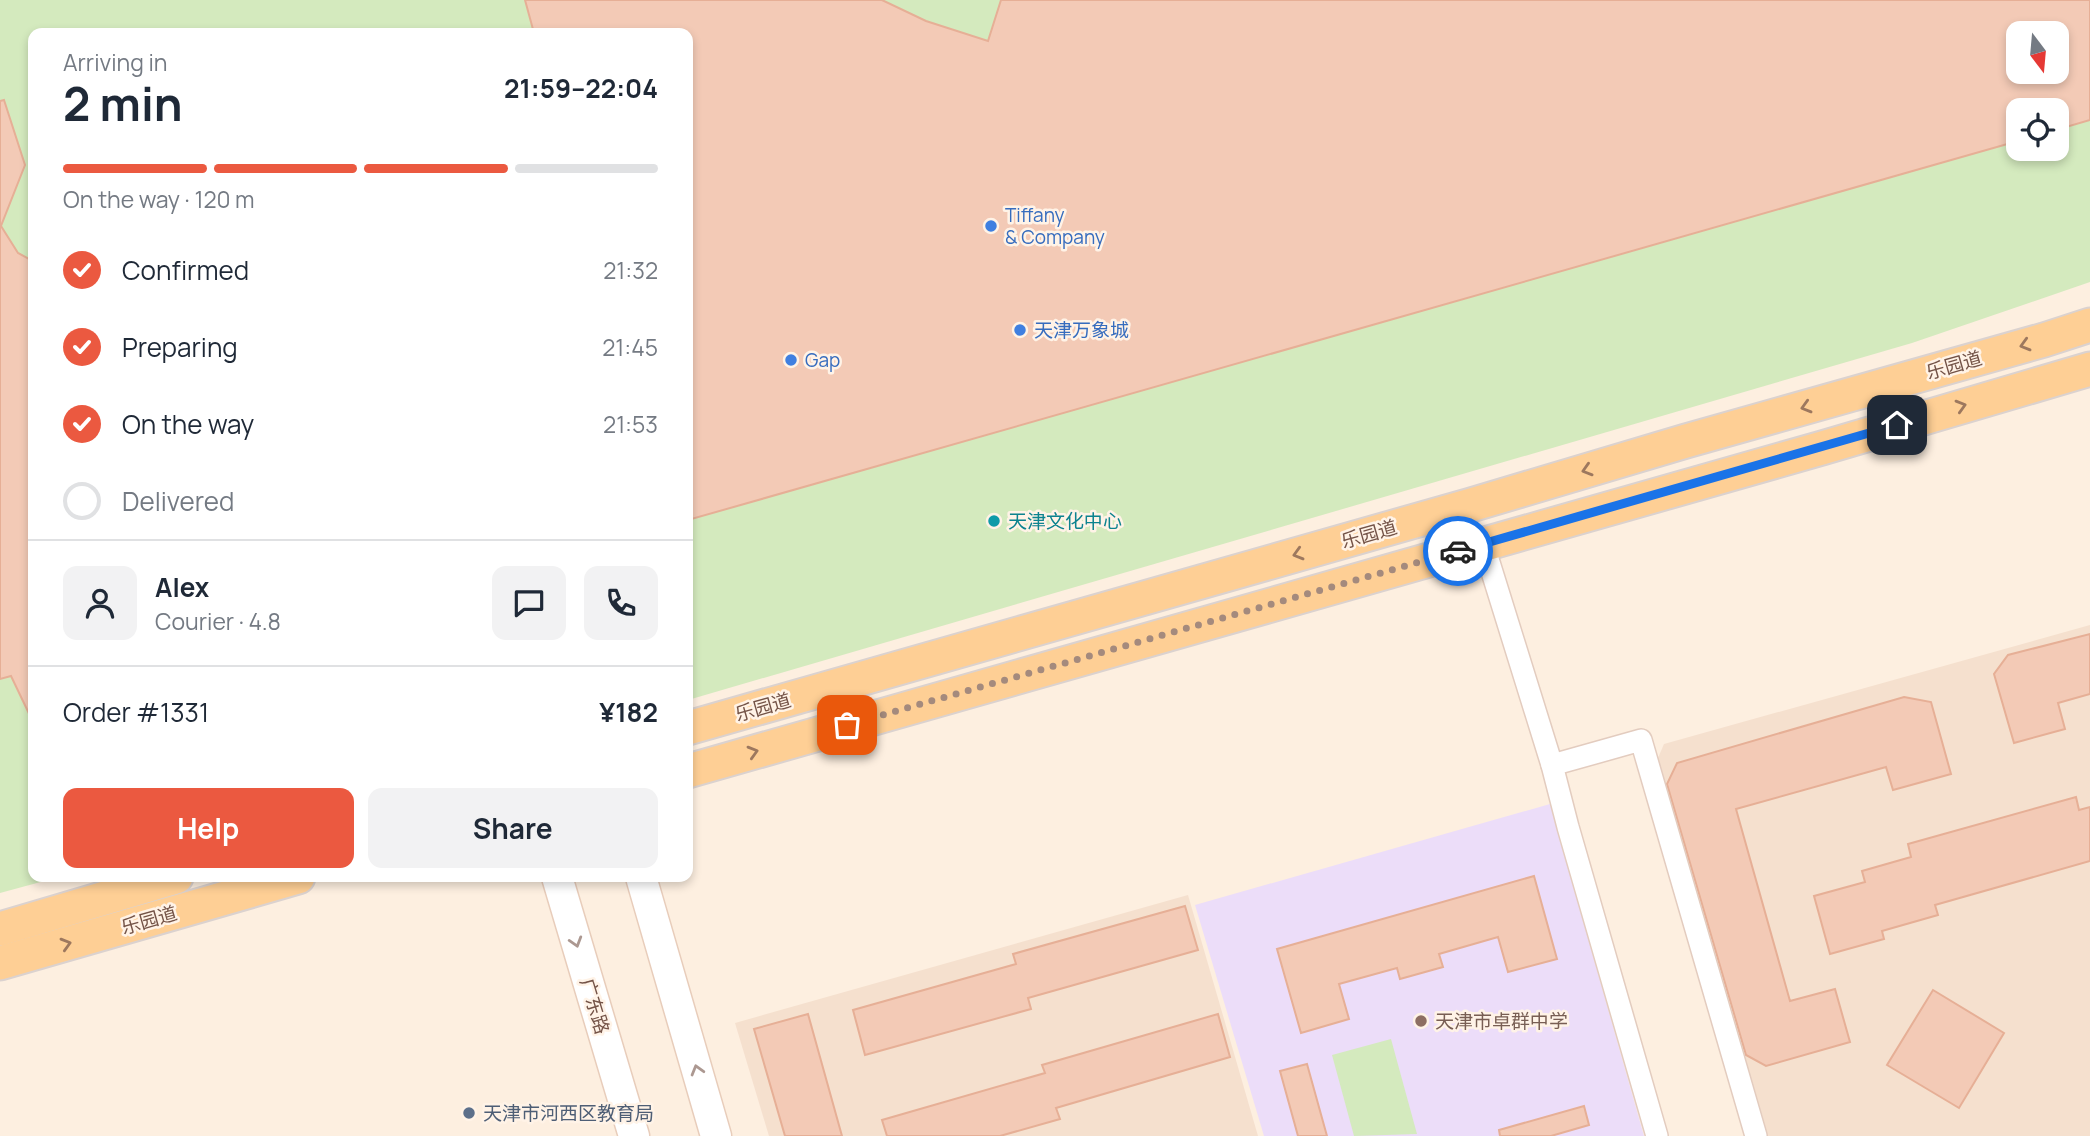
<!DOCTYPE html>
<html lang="en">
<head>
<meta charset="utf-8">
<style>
	:root { --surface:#fff; --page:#f2f2f3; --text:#1f2937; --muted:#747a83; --line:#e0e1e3; --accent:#eb5940 }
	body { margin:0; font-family:Manrope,"Noto Sans SC",sans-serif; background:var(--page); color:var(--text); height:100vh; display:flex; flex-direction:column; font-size:26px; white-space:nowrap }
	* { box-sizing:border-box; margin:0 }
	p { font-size:23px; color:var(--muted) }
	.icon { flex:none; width:38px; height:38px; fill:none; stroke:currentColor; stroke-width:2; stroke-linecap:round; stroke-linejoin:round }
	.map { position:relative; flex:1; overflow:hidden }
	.details { position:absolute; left:28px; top:28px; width:665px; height:854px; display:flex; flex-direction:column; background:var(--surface); border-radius:14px; box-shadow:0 4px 10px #0003 }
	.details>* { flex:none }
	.needle { width:46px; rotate:164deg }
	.tools { position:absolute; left:2006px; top:21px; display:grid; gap:14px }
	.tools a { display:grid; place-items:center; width:63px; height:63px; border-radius:14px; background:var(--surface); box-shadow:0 4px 10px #0003; font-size:35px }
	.pin { position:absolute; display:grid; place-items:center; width:60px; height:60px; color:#fff; margin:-30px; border-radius:14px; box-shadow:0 4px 10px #0006 }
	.courier { position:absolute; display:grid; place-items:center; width:70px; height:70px; margin:-35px; border:5px solid #1a73e8; border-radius:50%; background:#fff; color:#222; box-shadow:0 2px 9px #0007 }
	.overview em { font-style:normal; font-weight:700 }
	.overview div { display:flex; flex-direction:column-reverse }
	.overview { display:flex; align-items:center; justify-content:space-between; height:119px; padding:0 35px }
	h1 { font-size:46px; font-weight:700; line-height:52px }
	.bar { display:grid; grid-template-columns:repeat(4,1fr); gap:10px 7px; align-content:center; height:84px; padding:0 35px }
	.bar i { height:9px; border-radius:5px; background:var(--line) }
	.bar .on { background:var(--accent) }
	.bar p { grid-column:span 4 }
	.line { display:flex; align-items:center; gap:18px; padding:0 35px; border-top:2px solid var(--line) }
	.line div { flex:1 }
	.round { display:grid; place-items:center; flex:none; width:74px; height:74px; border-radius:14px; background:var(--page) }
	ol { padding:0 35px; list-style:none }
	li { display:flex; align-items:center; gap:21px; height:77px }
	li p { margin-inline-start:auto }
	li .icon { padding:7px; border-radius:50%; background:var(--accent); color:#fff; stroke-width:4 }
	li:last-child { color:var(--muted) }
	li i { width:38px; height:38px; border:4px solid var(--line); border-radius:50% }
	.cta { display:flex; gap:14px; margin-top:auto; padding:14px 35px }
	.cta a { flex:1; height:80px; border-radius:14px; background:var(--accent); color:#fff; font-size:28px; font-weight:700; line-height:80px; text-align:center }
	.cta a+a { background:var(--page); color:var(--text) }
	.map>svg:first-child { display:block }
	.residential { fill:#f5e0ce }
	.education { fill:#ecddf9 }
	.green { fill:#d4eabe; fill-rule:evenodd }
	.building { fill:#f3cab6; stroke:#e6af96; stroke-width:2; fill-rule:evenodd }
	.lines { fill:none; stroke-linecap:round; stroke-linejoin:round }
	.minor-casing { stroke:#e3ccbf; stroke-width:24 }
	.secondary-casing { stroke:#e8cdbb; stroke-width:33 }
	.primary-casing { stroke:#dbd2cf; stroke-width:37 }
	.minor { stroke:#fff; stroke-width:21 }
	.secondary { stroke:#fff; stroke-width:30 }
	.primary { stroke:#fecf95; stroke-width:33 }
	.oneway { stroke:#9d785e }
	.oneway2 { stroke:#ac9891 }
	.done { stroke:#a48a7d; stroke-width:7; stroke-dasharray:0 12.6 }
	.route { stroke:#1a73e8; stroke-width:9 }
	.shop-dot { fill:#3f7fe0; stroke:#fff3e7; stroke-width:2.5 }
	.culture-dot { fill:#0f9aa8; stroke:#fff3e7; stroke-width:2.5 }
	.education-dot { fill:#8d6e63; stroke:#fff3e7; stroke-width:2.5 }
	.service-dot { fill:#5c6f8a; stroke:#fff3e7; stroke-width:2.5 }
	.labels { text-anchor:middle; stroke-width:5; stroke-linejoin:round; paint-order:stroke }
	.shop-label { font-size:19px; fill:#366cbe; stroke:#fff3e7; text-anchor:start }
	.street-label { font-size:19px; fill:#745347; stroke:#fff3e7 }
	.culture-label { font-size:19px; fill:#0d838f; stroke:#fff3e7; text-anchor:start }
	.education-label { font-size:19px; fill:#785e54; stroke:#fff3e7; text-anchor:start }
	.service-label { font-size:19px; fill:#4e5e75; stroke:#fff3e7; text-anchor:start }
</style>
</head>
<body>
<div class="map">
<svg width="2090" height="1136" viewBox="0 0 2090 1136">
	<rect width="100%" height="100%" fill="#fdefe0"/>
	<g class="residential">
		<path d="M2090,625v511h-326l-104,-358 -2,-20 6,-14z"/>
		<path d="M1188,895l70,241h-489l-34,-113z"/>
	</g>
	<path class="education" d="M1550,804l94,332h-380l-69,-231z"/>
	<g class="green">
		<path d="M0,0h2090v282l-178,61 -1224,357v-667h-655v844h26l-59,16zM2018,33h38v39h-38zM2018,110h38v39h-38z"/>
		<path d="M1391,1039l26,95 -63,2 -22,-81z"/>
	</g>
	<g class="building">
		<path d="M525,0h357l44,21 62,20 13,-41h1089v120l-34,10v-20h-38v31l-1330,379v-487h-154zM2018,33h38v39h-38z"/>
		<path d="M4,100l21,65 -24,61 17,27 15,8v461l-22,-46 -11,3v-578z"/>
		<path d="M2090,634v60l-32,9 7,26 -51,14 -20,-69 14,-19z"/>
		<path d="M1904,697l27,5 20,72 -58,16 -7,-23 -150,42 54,192 45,-12 15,53 -84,24 -20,-11 -79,-271 10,-21z"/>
		<path d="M2076,797l3,13 11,-3v54l-155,44 3,10 -56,16 2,8 -54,15 -16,-58 51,-14 -3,-11 49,-14 -3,-13z"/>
		<path d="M1534,876l23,83 -49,13 -10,-35 -59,17 4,13 -43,12 -3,-11 -58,16 10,35 -48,14 -24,-84z"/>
		<path d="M1185,906l13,44 -170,48 3,11 -166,46 -12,-45 163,-46 -3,-10z"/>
		<path d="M1933,990l71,43 -45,75 -72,-43z"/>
		<path d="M808,1014l34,122h-57l-31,-107z"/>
		<path d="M1218,1014l12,43 -174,51 4,11 -60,17h-113l-5,-16 163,-47 -3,-8z"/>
		<path d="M1307,1064l20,72h-29l-18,-65z"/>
		<path d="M1584,1106l5,19 -38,11h-51l-1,-6z"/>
	</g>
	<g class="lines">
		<g class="minor-casing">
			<g id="minor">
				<path d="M1483,543l69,222 16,62 89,309"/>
				<path d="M1552,765l89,-25 115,396"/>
			</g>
		</g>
		<g class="secondary-casing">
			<g id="secondary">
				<path d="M557,877l77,259"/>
				<path d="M641,877l75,259"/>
			</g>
		</g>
		<g class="primary-casing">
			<g id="primary">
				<path d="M688,728l783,-223 215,-64 358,-101 46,-15"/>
				<path d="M688,771l1134,-323 268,-79"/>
				<path d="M0,929l176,-52"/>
				<path d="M0,963l298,-86"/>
			</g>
		</g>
		<use href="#minor" class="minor"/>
		<use href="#secondary" class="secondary"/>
		<use href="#primary" class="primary"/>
	</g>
	<defs><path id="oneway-chevron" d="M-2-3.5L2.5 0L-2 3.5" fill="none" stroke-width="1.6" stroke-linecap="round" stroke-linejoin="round" transform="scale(1.75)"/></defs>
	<g class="oneway">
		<use href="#oneway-chevron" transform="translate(2025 345) rotate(164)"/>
		<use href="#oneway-chevron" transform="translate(1961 406) rotate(-16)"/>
		<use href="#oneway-chevron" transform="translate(1806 407) rotate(164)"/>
		<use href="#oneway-chevron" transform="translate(1587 470) rotate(163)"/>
		<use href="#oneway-chevron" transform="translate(1298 554) rotate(164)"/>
		<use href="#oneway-chevron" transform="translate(753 752) rotate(-16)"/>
		<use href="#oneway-chevron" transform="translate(66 944) rotate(-16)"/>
	</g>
	<g class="oneway2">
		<use href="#oneway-chevron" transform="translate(576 942) rotate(73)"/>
		<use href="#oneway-chevron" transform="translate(697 1070) rotate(-106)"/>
	</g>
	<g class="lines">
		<path class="done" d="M847,725l611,-174"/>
		<path class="route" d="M1458,551l439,-126"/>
	</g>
	<g class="shop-dot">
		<circle cx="991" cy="226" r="7"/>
		<circle cx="1020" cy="330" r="7"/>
		<circle cx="791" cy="360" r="7"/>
	</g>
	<circle class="culture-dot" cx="994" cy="521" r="7"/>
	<circle class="education-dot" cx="1421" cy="1021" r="7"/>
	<circle class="service-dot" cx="469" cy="1113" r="7"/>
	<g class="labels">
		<g class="shop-label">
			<text x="1005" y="222">Tiffany<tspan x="1005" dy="22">&amp; Company</tspan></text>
			<text x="1034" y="337">天津万象城</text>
			<text x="805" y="367">Gap</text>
		</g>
		<g class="street-label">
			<text transform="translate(1954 365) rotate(-16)" y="7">乐园道</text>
			<text transform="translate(1369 534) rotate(-16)" y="7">乐园道</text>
			<text transform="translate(763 707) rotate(-16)" y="7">乐园道</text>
			<text transform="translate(149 920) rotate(-16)" y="7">乐园道</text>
			<text transform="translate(595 1006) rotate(73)" y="7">广东路</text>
		</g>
		<g class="culture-label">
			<text x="1008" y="528">天津文化中心</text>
		</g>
		<g class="education-label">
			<text x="1435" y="1028">天津市卓群中学</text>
		</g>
		<g class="service-label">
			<text x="483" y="1120">天津市河西区教育局</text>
		</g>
	</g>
</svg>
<div class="tools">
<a><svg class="needle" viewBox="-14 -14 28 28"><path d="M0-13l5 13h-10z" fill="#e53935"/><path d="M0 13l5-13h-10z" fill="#747a83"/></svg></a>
<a><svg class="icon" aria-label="locate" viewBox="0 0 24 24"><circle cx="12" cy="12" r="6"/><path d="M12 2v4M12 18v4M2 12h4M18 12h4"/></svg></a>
</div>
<div class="pin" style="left:847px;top:725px;background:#ea580c"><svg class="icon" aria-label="bag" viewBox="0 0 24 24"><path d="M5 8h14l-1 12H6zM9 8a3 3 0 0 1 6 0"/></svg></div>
<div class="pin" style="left:1897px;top:425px;background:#1f2937"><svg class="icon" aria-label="home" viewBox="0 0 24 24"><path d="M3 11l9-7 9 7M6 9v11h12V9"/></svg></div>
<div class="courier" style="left:1458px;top:551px"><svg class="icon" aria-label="car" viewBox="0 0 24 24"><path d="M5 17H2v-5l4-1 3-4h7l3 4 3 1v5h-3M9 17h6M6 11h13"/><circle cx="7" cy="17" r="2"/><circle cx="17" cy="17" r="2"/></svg></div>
<section class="details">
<div class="overview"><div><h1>2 min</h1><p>Arriving in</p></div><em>21:59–22:04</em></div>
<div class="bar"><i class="on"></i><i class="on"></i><i class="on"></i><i></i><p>On the way · 120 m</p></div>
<ol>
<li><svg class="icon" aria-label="check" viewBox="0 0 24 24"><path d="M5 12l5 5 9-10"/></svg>Confirmed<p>21:32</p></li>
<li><svg class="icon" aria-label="check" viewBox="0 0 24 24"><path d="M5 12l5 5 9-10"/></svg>Preparing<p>21:45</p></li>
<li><svg class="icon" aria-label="check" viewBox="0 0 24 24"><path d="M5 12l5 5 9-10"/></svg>On the way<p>21:53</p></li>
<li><i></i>Delivered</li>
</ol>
<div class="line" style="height:126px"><a class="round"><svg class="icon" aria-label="person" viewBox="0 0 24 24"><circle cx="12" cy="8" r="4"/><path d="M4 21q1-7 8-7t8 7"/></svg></a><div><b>Alex</b><p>Courier · 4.8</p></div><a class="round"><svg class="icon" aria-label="chat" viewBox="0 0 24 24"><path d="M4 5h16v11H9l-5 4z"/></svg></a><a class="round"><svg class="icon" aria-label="phone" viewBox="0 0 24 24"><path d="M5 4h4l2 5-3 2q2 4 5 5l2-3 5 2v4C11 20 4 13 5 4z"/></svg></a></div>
<div class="line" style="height:91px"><div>Order #1331</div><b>¥182</b></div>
<div class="cta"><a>Help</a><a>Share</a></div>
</section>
</div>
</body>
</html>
